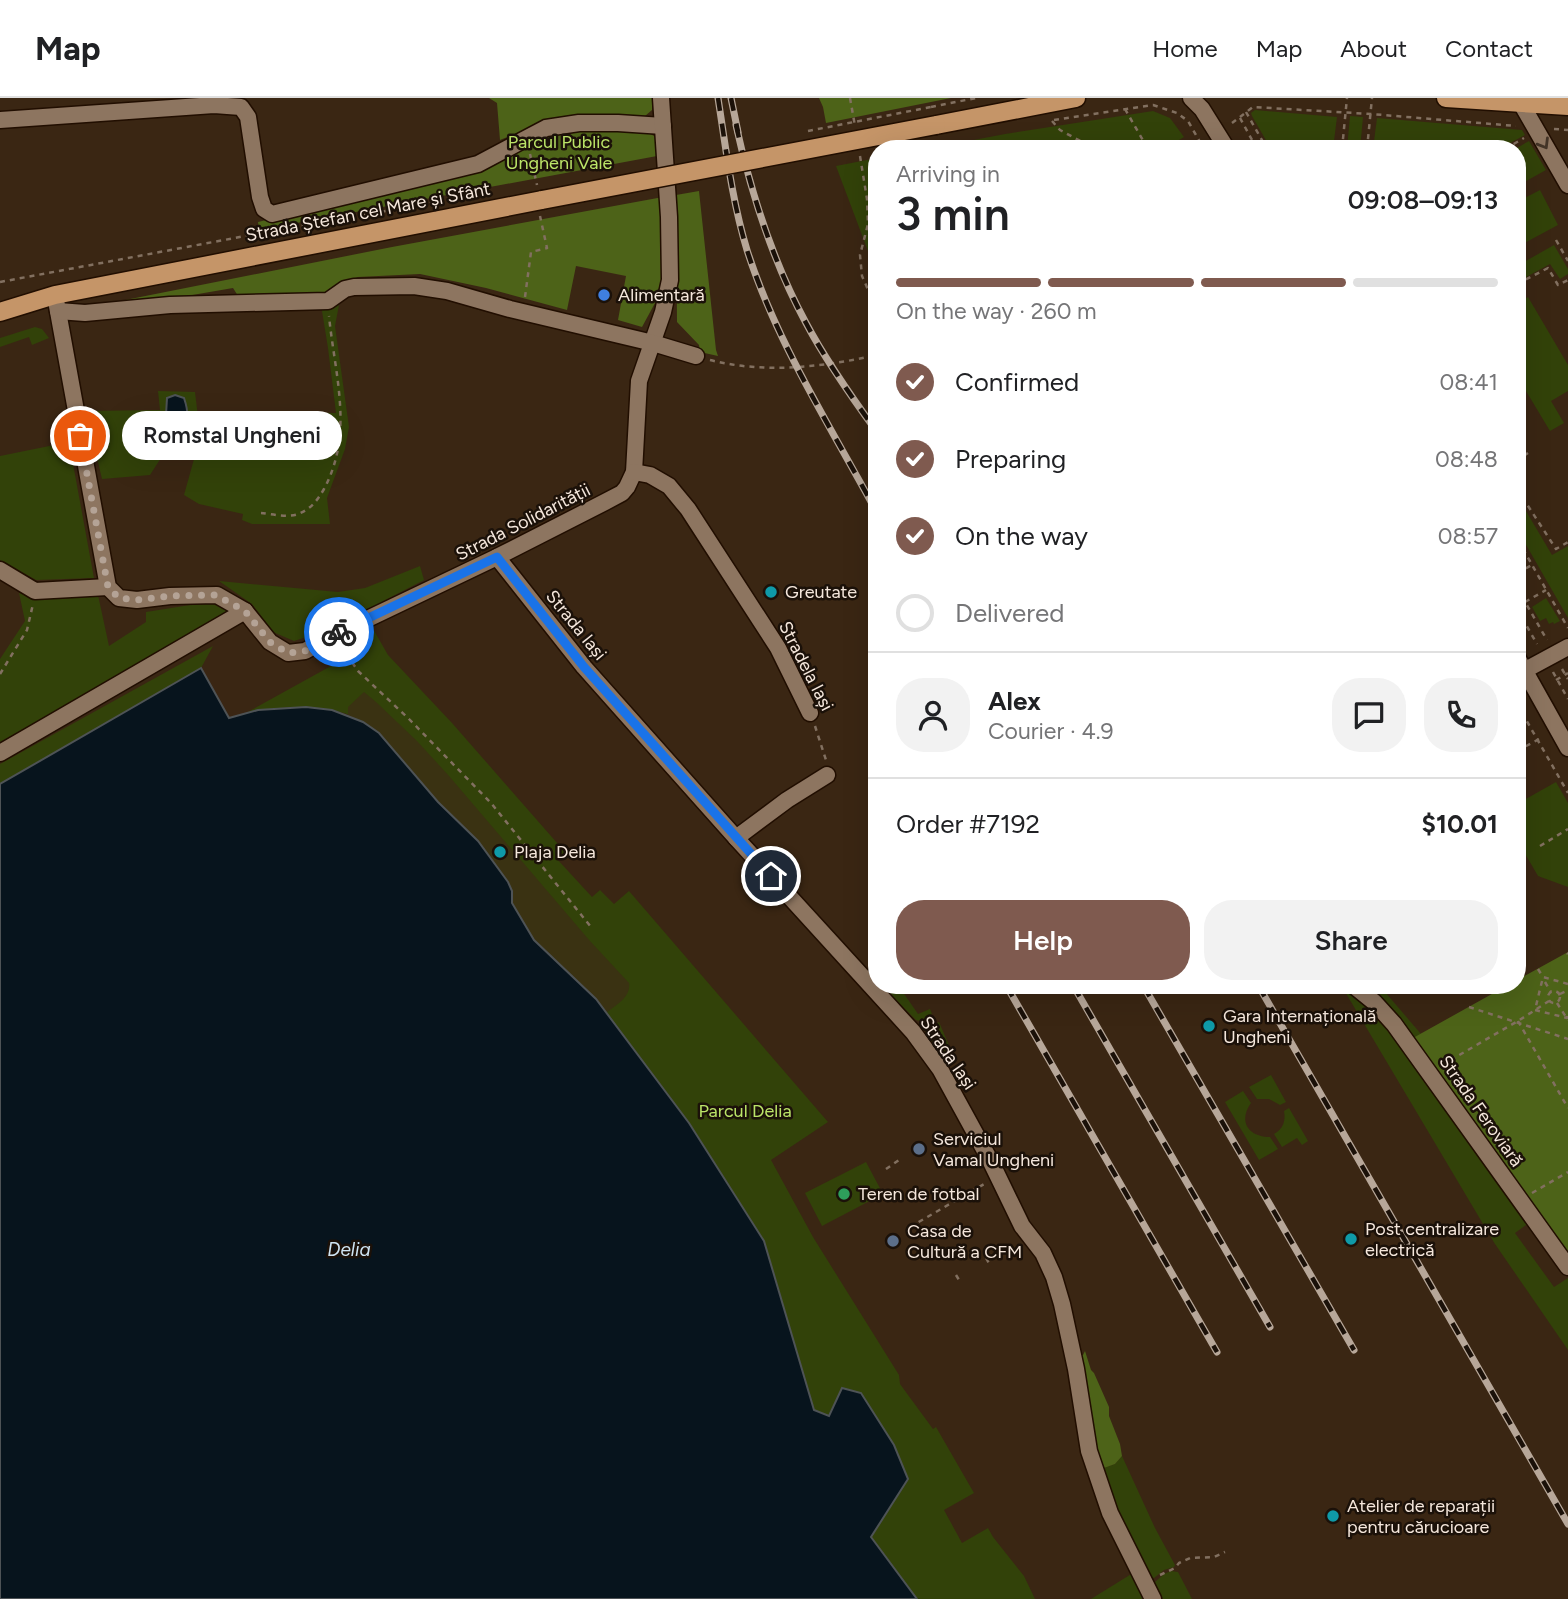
<!DOCTYPE html>
<html lang="en">
<head>
<meta charset="utf-8">
<style>
	:root { --surface:#fff; --page:#f2f2f2; --text:#202124; --muted:#757577; --line:#e0e0e0; --accent:#7f5a4f }
	body { margin:0; font-family:Figtree,sans-serif; background:var(--page); color:var(--text); height:100vh; display:flex; flex-direction:column; font-size:26px; white-space:nowrap }
	* { box-sizing:border-box; margin:0 }
	p { font-size:23px; color:var(--muted) }
	.icon { flex:none; width:38px; height:38px; fill:none; stroke:currentColor; stroke-width:2; stroke-linecap:round; stroke-linejoin:round }
	.map { position:relative; flex:1; overflow:hidden }
	.drawer { position:absolute; left:868px; top:42px; width:658px; height:854px; display:flex; flex-direction:column; background:var(--surface); border-radius:28px; box-shadow:0 7px 28px #0002 }
	.drawer>* { flex:none }
	.pin { position:absolute; display:grid; place-items:center; width:60px; height:60px; color:#fff; margin:-30px; border:4px solid #fff; border-radius:50%; box-shadow:0 2px 7px #0007 }
	.courier { position:absolute; display:grid; place-items:center; width:70px; height:70px; margin:-35px; border:5px solid #1a73e8; border-radius:50%; background:#fff; color:#222; box-shadow:0 2px 9px #0007 }
	.bubble { position:absolute; height:49px; border-radius:24px; background:var(--surface); box-shadow:0 7px 28px #0002; font-size:23px; font-weight:600; line-height:49px; text-align:center }
	.summary em { font-style:normal; font-weight:600 }
	.summary div { display:flex; flex-direction:column-reverse }
	.summary { display:flex; align-items:center; justify-content:space-between; height:119px; padding:0 28px }
	h1 { font-size:46px; font-weight:600; line-height:52px }
	.bar { display:grid; grid-template-columns:repeat(4,1fr); gap:10px 7px; align-content:center; height:84px; padding:0 28px }
	.bar i { height:9px; border-radius:5px; background:var(--line) }
	.bar .current { background:var(--accent) }
	.bar p { grid-column:span 4 }
	.line { display:flex; align-items:center; gap:18px; padding:0 28px; border-top:2px solid var(--line) }
	.line div { flex:1 }
	.round { display:grid; place-items:center; flex:none; width:74px; height:74px; border-radius:28px; background:var(--page) }
	ol { padding:0 28px; list-style:none }
	li { display:flex; align-items:center; gap:21px; height:77px }
	li p { margin-inline-start:auto }
	li .icon { padding:7px; border-radius:50%; background:var(--accent); color:#fff; stroke-width:4 }
	li:last-child { color:var(--muted) }
	li i { width:38px; height:38px; border:4px solid var(--line); border-radius:50% }
	.action { display:flex; gap:14px; margin-top:auto; padding:14px 28px }
	.action a { flex:1; height:80px; border-radius:28px; background:var(--accent); color:#fff; font-size:28px; font-weight:600; line-height:80px; text-align:center }
	.action a+a { background:var(--page); color:var(--text) }
	header { display:flex; align-items:center; gap:42px; box-sizing:border-box; height:98px; padding:0 35px; background:var(--surface); border-bottom:2px solid var(--line) }
	header strong { font-size:33px }
	nav { display:flex; gap:38px; margin-inline-start:auto; font-size:24px }
	.map>svg:first-child { display:block }
	.green { fill:#324209 }
	.forest { fill:#4d6318 }
	.sand { fill:#3a3212 }
	.water { fill:#07141d; stroke:#4e5356; stroke-width:2 }
	.lines { fill:none; stroke-linecap:round; stroke-linejoin:round }
	.minor-casing { stroke:#210e00; stroke-width:19 }
	.major-casing { stroke:#210e00; stroke-width:21 }
	.path { stroke:#827060; stroke-width:2.5; stroke-dasharray:5 5; stroke-linecap:butt }
	.minor { stroke:#8d7560; stroke-width:16 }
	.major { stroke:#c59568; stroke-width:18 }
	.rail-casing { stroke:#b7a799; stroke-width:7 }
	.rail { stroke:#1b1109; stroke-width:4.5; stroke-dasharray:13; stroke-linecap:butt }
	.major-bridge-casing { stroke:#210e00; stroke-width:21; stroke-linecap:butt }
	.path-bridge { stroke:#827060; stroke-width:2.5; stroke-dasharray:5 5; stroke-linecap:butt }
	.major-bridge { stroke:#c59568; stroke-width:18 }
	.oneway { stroke:#433427 }
	.done { stroke:#b4a396; stroke-width:7; stroke-dasharray:0 12.6 }
	.route { stroke:#1a73e8; stroke-width:9 }
	.shop-dot { fill:#3f7fe0; stroke:#1b1109; stroke-width:2.5 }
	.culture-dot { fill:#0f9aa8; stroke:#1b1109; stroke-width:2.5 }
	.service-dot { fill:#5c6f8a; stroke:#1b1109; stroke-width:2.5 }
	.leisure-dot { fill:#2e9e5b; stroke:#1b1109; stroke-width:2.5 }
	.labels { text-anchor:middle; stroke-width:5; stroke-linejoin:round; paint-order:stroke }
	.park-label { font-size:18px; fill:#bbe468; stroke:#1b1109 }
	.street-label { font-size:18px; fill:#f5e7dc; stroke:#1b1109 }
	.poi-label { font-size:18px; fill:#f5e7dc; stroke:#1b1109; text-anchor:start }
	.water-label { font-size:19px; font-style:italic; fill:#cfe5f4; stroke:#1b1109 }
</style>
</head>
<body>
<header>
<strong>Map</strong>
<nav><a>Home</a><a>Map</a><a>About</a><a>Contact</a></nav>
</header>
<div class="map">
<svg width="1568" height="1501" viewBox="0 0 1568 1501">
	<rect width="100%" height="100%" fill="#3a2613"/>
	<g class="green">
		<path d="M1255,12l82,7 -4,32h-62l-19,-33 -1,-3z"/>
		<path d="M1153,13l17,7 14,19 -20,12h-237l78,-15z"/>
		<path d="M1350,18l13,1 -3,32h-13z"/>
		<path d="M1377,20l145,12 3,5 -26,14h-126z"/>
		<path d="M1529,43l17,29 -29,16v-37h-2z"/>
		<path d="M877,60v117l-41,-109z"/>
		<path d="M1540,92l18,35 -41,22v-45z"/>
		<path d="M1554,147l14,24v5l-8,5 -10,-15 -33,18v-16z"/>
		<path d="M1528,199l40,68v26l-17,10 13,22 -14,8 -33,-55v-72z"/>
		<path d="M321,207h18l-4,21 14,101 -4,22 -18,49 3,26h-78l-10,-4 1,-6 -44,-10 -15,-9 10,-36 -26,-12 -18,28 -48,4 -16,-68 74,-1 -2,-19 37,1 3,25 24,2 5,25h44l-3,-32 68,1 -8,-65z"/>
		<path d="M35,229l7,2 7,9 -17,7 -3,-8 -29,10v-9z"/>
		<path d="M69,344l25,136 -58,2 -36,-20v-104z"/>
		<path d="M1523,408l29,49 16,-9v72l-47,-82h-2l-2,-3 1,-24z"/>
		<path d="M420,468l4,14 -99,51 -31,10 -21,-9 -21,-28 -33,-23 119,11 27,-4z"/>
		<path d="M19,495l23,4 56,-2 11,51 37,-24v-10l63,-10 22,11 -231,129v-83l25,-38z"/>
		<path d="M1546,500l14,23 -6,3 -1,-2 -4,2 -3,-6 -6,3 -8,-14z"/>
		<path d="M372,529l16,28 64,68 113,129 -8,7 35,38 8,-7 14,14 15,-13 199,231 -57,38 42,77 86,138 1,9 33,45 3,-2 38,66 -30,17 18,33 26,-15 5,9 31,39 11,23h-118l-46,-62 37,-58 -79,-63 -15,-6 -50,-169 -75,-118 -93,-124 -62,-59 -120,-167 -35,-40 -24,-16 -11,-4 -23,-5 -29,-1 -34,3 -12,3 94,-52 -9,-18z"/>
		<path d="M213,548l-12,22 -201,116v-20z"/>
		<path d="M1556,684l12,21v84l-30,-11 -21,-36v-36z"/>
		<path d="M893,887h5l20,29 12,-5 2,5 -12,7 -4,-1 -30,-30z"/>
		<path d="M1341,887h4l41,36 144,201 -15,11 39,54 14,-9v72l-73,-106z"/>
		<path d="M1364,887h15l42,49 -8,4z"/>
		<path d="M939,924l12,28 -11,6 -15,-25z"/>
		<path d="M1271,977l15,27 -6,3 -11,-6h-12l-8,-12z"/>
		<path d="M1243,993l8,12c-13,18 -3,34 19,34l8,12 -19,11 -34,-58z"/>
		<path d="M1289,1010l19,33 -6,4 -5,-7 -15,9 -8,-13c9,-5 12,-13 10,-23z"/>
		<path d="M866,1064l17,32 -61,32 -17,-33z"/>
		<path d="M1122,1358l33,72 20,37 -1,2 -10,3 -10,8 -3,-1 -31,-51 -18,-54 2,-4 11,-4z"/>
		<path d="M1171,1473l7,1 14,27h-29l-9,-15 1,-2 9,-8z"/>
		<path d="M1133,1475l11,26h-53z"/>
	</g>
	<g class="forest">
		<path d="M489,0h163v12l-7,6 -80,2 -25,6 -40,16 -3,-37z"/>
		<path d="M819,0h132l-125,25 -3,-16z"/>
		<path d="M639,30l17,9 1,19 -398,74 -1,-8 222,-54 72,-38z"/>
		<path d="M699,93l17,159 2,6 -18,-4 -1,-7 -22,-23 -1,-127z"/>
		<path d="M663,99l1,72 -9,34 -13,24 -24,-7 8,-44 -50,-10 -9,44 -81,-22 -66,-14 -62,3 -19,7 -11,12 -88,3 -7,-11 -58,10 -90,10 307,-61z"/>
		<path d="M1568,854v305l-155,-219 95,-53h9v-5z"/>
		<path d="M1085,1253l6,19 3,3 15,34v9l11,28 2,12 -7,8 -11,4 -2,5 -2,-3 -21,-115h4z"/>
	</g>
	<path class="sand" d="M364,594l12,10 41,39 32,35 141,165 39,42c2,14 -12,21 -23,30l-10,-14 -62,-59 -22,-37v-12l-4,-9 -30,-41 -40,-39 -59,-69 -16,-11 -15,-7v-8z"/>
	<g class="water">
		<path d="M175,297l9,3c5,15 5,22 -4,35l-8,2 -7,-3 2,-34z"/>
		<path d="M210,331h7l6,4v9l-6,7h-10l-10,-3v-5z"/>
		<path d="M201,570l28,50 29,-8 48,-3 26,3 31,12 16,11 59,69 40,39 30,41 4,9v12l22,37 62,59 93,124 75,118 50,169 15,6 13,-28 19,5 33,52 14,34 -37,58 46,62h-917v-815z"/>
	</g>
	<g class="lines">
		<g class="minor-casing">
			<g id="minor">
				<path d="M1191,0l11,11 25,40"/>
				<path d="M1518,0l50,87"/>
				<path d="M0,22l214,-15 27,2 7,10 12,80 4,12 8,5 206,-50 68,-36 33,-5h39l45,3"/>
				<path d="M55,197l53,292 11,11 18,2 33,-4 47,-1 28,16 25,31 18,11 17,-2 29,-16 163,-78 108,-55 17,-9 5,-6 7,-15 5,-91 24,-69 7,-32 -1,-63 -8,-119"/>
				<path d="M58,213l27,2 85,-8 158,-4 17,-12 9,-2 60,-1 33,5 63,18 143,34 43,13"/>
				<path d="M634,374l16,3 19,11 19,23 90,139 32,65"/>
				<path d="M497,459l87,110 152,171 177,194 27,37 51,93 31,64 21,27 11,24 8,27 14,65 13,82 21,62 43,86"/>
				<path d="M0,472l35,21 73,-4"/>
				<path d="M1517,559l51,91"/>
				<path d="M1518,576l50,-27"/>
				<path d="M0,655l245,-142"/>
				<path d="M736,740l51,-38 40,-25"/>
				<path d="M1353,887l21,17 20,22 174,243"/>
			</g>
		</g>
		<g class="major-casing">
			<g id="major">
				<path d="M1446,0l122,8"/>
				<path d="M936,27l140,-27"/>
				<path d="M0,214l55,-17 487,-95"/>
			</g>
		</g>
		<g class="path">
			<path d="M850,0l5,28"/>
			<path d="M931,9l45,-9"/>
			<path d="M1125,11l23,40"/>
			<path d="M1246,14l21,37"/>
			<path d="M1240,20l17,31"/>
			<path d="M1054,22l99,-15 24,8 11,8 16,28"/>
			<path d="M1052,23l8,9 35,19"/>
			<path d="M1232,25l21,-16 118,7 145,12"/>
			<path d="M1554,31l14,1"/>
			<path d="M1342,51l5,-51"/>
			<path d="M1367,51l5,-51"/>
			<path d="M1505,51l19,-11"/>
			<path d="M530,56l7,31"/>
			<path d="M860,58l7,43 1,25 -8,31 2,21 15,34"/>
			<path d="M282,131l156,-27"/>
			<path d="M1556,142l12,21"/>
			<path d="M0,184l272,-51"/>
			<path d="M1517,186l31,-16 10,17 10,-5"/>
			<path d="M525,199l6,-45 16,-4 -7,-32"/>
			<path d="M710,262c55,14 113,7 167,-5"/>
			<path d="M1517,362l11,-7"/>
			<path d="M1517,391l39,60 12,-7"/>
			<path d="M261,415c10,1 27,5 37,1 13,-5 19,-13 26,-25 30,-56 11,-113 5,-173"/>
			<path d="M1517,444h2l49,86"/>
			<path d="M1517,475l15,-8"/>
			<path d="M1517,490l30,52"/>
			<path d="M1525,504l21,-12"/>
			<path d="M1517,511l20,35"/>
			<path d="M341,548l17,25 51,48 82,84 100,124"/>
			<path d="M1562,571l6,10"/>
			<path d="M1553,574l15,27"/>
			<path d="M0,576l27,-44 6,-26"/>
			<path d="M1556,582l12,-7"/>
			<path d="M1517,606l51,89"/>
			<path d="M815,628l11,34"/>
			<path d="M1517,653l26,-14"/>
			<path d="M1540,748l28,-17"/>
			<path d="M1567,855l1,1"/>
			<path d="M1538,871l5,8"/>
			<path d="M1545,884l6,10"/>
			<path d="M1568,886l-25,-7 -8,33 32,8 1,-5"/>
			<circle cx="1554" cy="899" r="6"/>
			<path d="M1560,896l8,-4"/>
			<path d="M1557,905l11,17"/>
			<path d="M1469,909l99,32"/>
			<path d="M1518,923l50,87"/>
			<path d="M1442,967l76,-44 31,-20"/>
			<path d="M886,1071l16,-11"/>
			<path d="M1532,1095l36,-21"/>
			<path d="M910,1129l76,-44"/>
			<path d="M986,1160l4,7"/>
			<path d="M956,1177l5,8"/>
			<path d="M1160,1477l15,-7 4,-5 11,-5 24,-1 11,-5"/>
		</g>
		<use href="#minor" class="minor"/>
		<use href="#major" class="major"/>
		<g class="rail-casing">
			<g id="rail">
				<path d="M718,0c8,51 14,103 29,152 30,94 84,177 130,263"/>
				<path d="M731,0l7,34"/>
				<path d="M736,27c15,68 37,137 70,198 19,36 47,76 71,109"/>
				<path d="M1006,887l211,367"/>
				<path d="M1073,887l197,342"/>
				<path d="M1143,887l211,365"/>
				<path d="M1258,887l310,539"/>
			</g>
		</g>
		<use href="#rail" class="rail"/>
		<g class="major-bridge-casing">
			<path id="major-bridge" d="M542,102l394,-75"/>
		</g>
		<path class="path-bridge" d="M808,33l123,-24"/>
		<use href="#major-bridge" class="major-bridge"/>
	</g>
	<defs><path id="oneway-chevron" d="M-2-3.5L2.5 0L-2 3.5" fill="none" stroke-width="1.6" stroke-linecap="round" stroke-linejoin="round" transform="scale(1.75)"/></defs>
	<use class="oneway" href="#oneway-chevron" transform="translate(1544 46) rotate(59)"/>
	<g class="lines">
		<path class="done" d="M80,338l28,151 11,11 18,2 33,-4 46,-1 29,16 25,31 18,11 17,-2 34,-19"/>
		<path class="route" d="M339,534l158,-75 87,110 187,209"/>
	</g>
	<circle class="shop-dot" cx="604" cy="197" r="7"/>
	<g class="culture-dot">
		<circle cx="771" cy="494" r="7"/>
		<circle cx="500" cy="754" r="7"/>
		<circle cx="1209" cy="928" r="7"/>
		<circle cx="1351" cy="1141" r="7"/>
		<circle cx="1333" cy="1418" r="7"/>
	</g>
	<g class="service-dot">
		<circle cx="919" cy="1051" r="7"/>
		<circle cx="893" cy="1143" r="7"/>
	</g>
	<circle class="leisure-dot" cx="844" cy="1096" r="7"/>
	<g class="labels">
		<g class="park-label">
			<text x="559" y="50">Parcul Public<tspan x="559" dy="21">Ungheni Vale</tspan></text>
			<text x="745" y="1019">Parcul Delia</text>
		</g>
		<g class="street-label">
			<text transform="translate(368 114) rotate(-11)" y="6">Strada Ștefan cel Mare și Sfânt</text>
			<text transform="translate(523 424) rotate(-27)" y="6">Strada Solidarității</text>
			<text transform="translate(576 527) rotate(51)" y="6">Strada Iași</text>
			<text transform="translate(806 568) rotate(63)" y="6">Stradela Iași</text>
			<text transform="translate(948 955) rotate(56)" y="6">Strada Iași</text>
			<text transform="translate(1481 1013) rotate(55)" y="6">Strada Feroviară</text>
		</g>
		<g class="poi-label">
			<text x="618" y="203">Alimentară</text>
			<text x="785" y="500">Greutate</text>
			<text x="514" y="760">Plaja Delia</text>
			<text x="1223" y="924">Gara Internațională<tspan x="1223" dy="21">Ungheni</tspan></text>
			<text x="933" y="1047">Serviciul<tspan x="933" dy="21">Vamal Ungheni</tspan></text>
			<text x="858" y="1102">Teren de fotbal</text>
			<text x="1365" y="1137">Post centralizare<tspan x="1365" dy="21">electrică</tspan></text>
			<text x="907" y="1139">Casa de<tspan x="907" dy="21">Cultură a CFM</tspan></text>
			<text x="1347" y="1414">Atelier de reparații<tspan x="1347" dy="21">pentru cărucioare</tspan></text>
		</g>
		<g class="water-label">
			<text x="349" y="1158">Delia</text>
		</g>
	</g>
</svg>
<div class="pin" style="left:80px;top:338px;background:#ea580c"><svg class="icon" aria-label="bag" viewBox="0 0 24 24"><path d="M5 8h14l-1 12H6zM9 8a3 3 0 0 1 6 0"/></svg></div>
<div class="pin" style="left:771px;top:778px;background:#1f2937"><svg class="icon" aria-label="home" viewBox="0 0 24 24"><path d="M3 11l9-7 9 7M6 9v11h12V9"/></svg></div>
<div class="courier" style="left:339px;top:534px"><svg class="icon" aria-label="bike" viewBox="0 0 24 24"><circle cx="6" cy="16" r="4"/><circle cx="18" cy="16" r="4"/><path d="M6 16l4-8h5l3 8M10 8l3 8H6M13 5h3"/></svg></div>
<div class="bubble" style="left:122px;top:313px;width:220px">Romstal Ungheni</div>
<section class="drawer">
<div class="summary"><div><h1>3 min</h1><p>Arriving in</p></div><em>09:08–09:13</em></div>
<div class="bar"><i class="current"></i><i class="current"></i><i class="current"></i><i></i><p>On the way · 260 m</p></div>
<ol>
<li><svg class="icon" aria-label="check" viewBox="0 0 24 24"><path d="M5 12l5 5 9-10"/></svg>Confirmed<p>08:41</p></li>
<li><svg class="icon" aria-label="check" viewBox="0 0 24 24"><path d="M5 12l5 5 9-10"/></svg>Preparing<p>08:48</p></li>
<li><svg class="icon" aria-label="check" viewBox="0 0 24 24"><path d="M5 12l5 5 9-10"/></svg>On the way<p>08:57</p></li>
<li><i></i>Delivered</li>
</ol>
<div class="line" style="height:126px"><a class="round"><svg class="icon" aria-label="person" viewBox="0 0 24 24"><circle cx="12" cy="8" r="4"/><path d="M4 21q1-7 8-7t8 7"/></svg></a><div><b>Alex</b><p>Courier · 4.9</p></div><a class="round"><svg class="icon" aria-label="chat" viewBox="0 0 24 24"><path d="M4 5h16v11H9l-5 4z"/></svg></a><a class="round"><svg class="icon" aria-label="phone" viewBox="0 0 24 24"><path d="M5 4h4l2 5-3 2q2 4 5 5l2-3 5 2v4C11 20 4 13 5 4z"/></svg></a></div>
<div class="line" style="height:91px"><div>Order #7192</div><b>$10.01</b></div>
<div class="action"><a>Help</a><a>Share</a></div>
</section>
</div>
</body>
</html>
